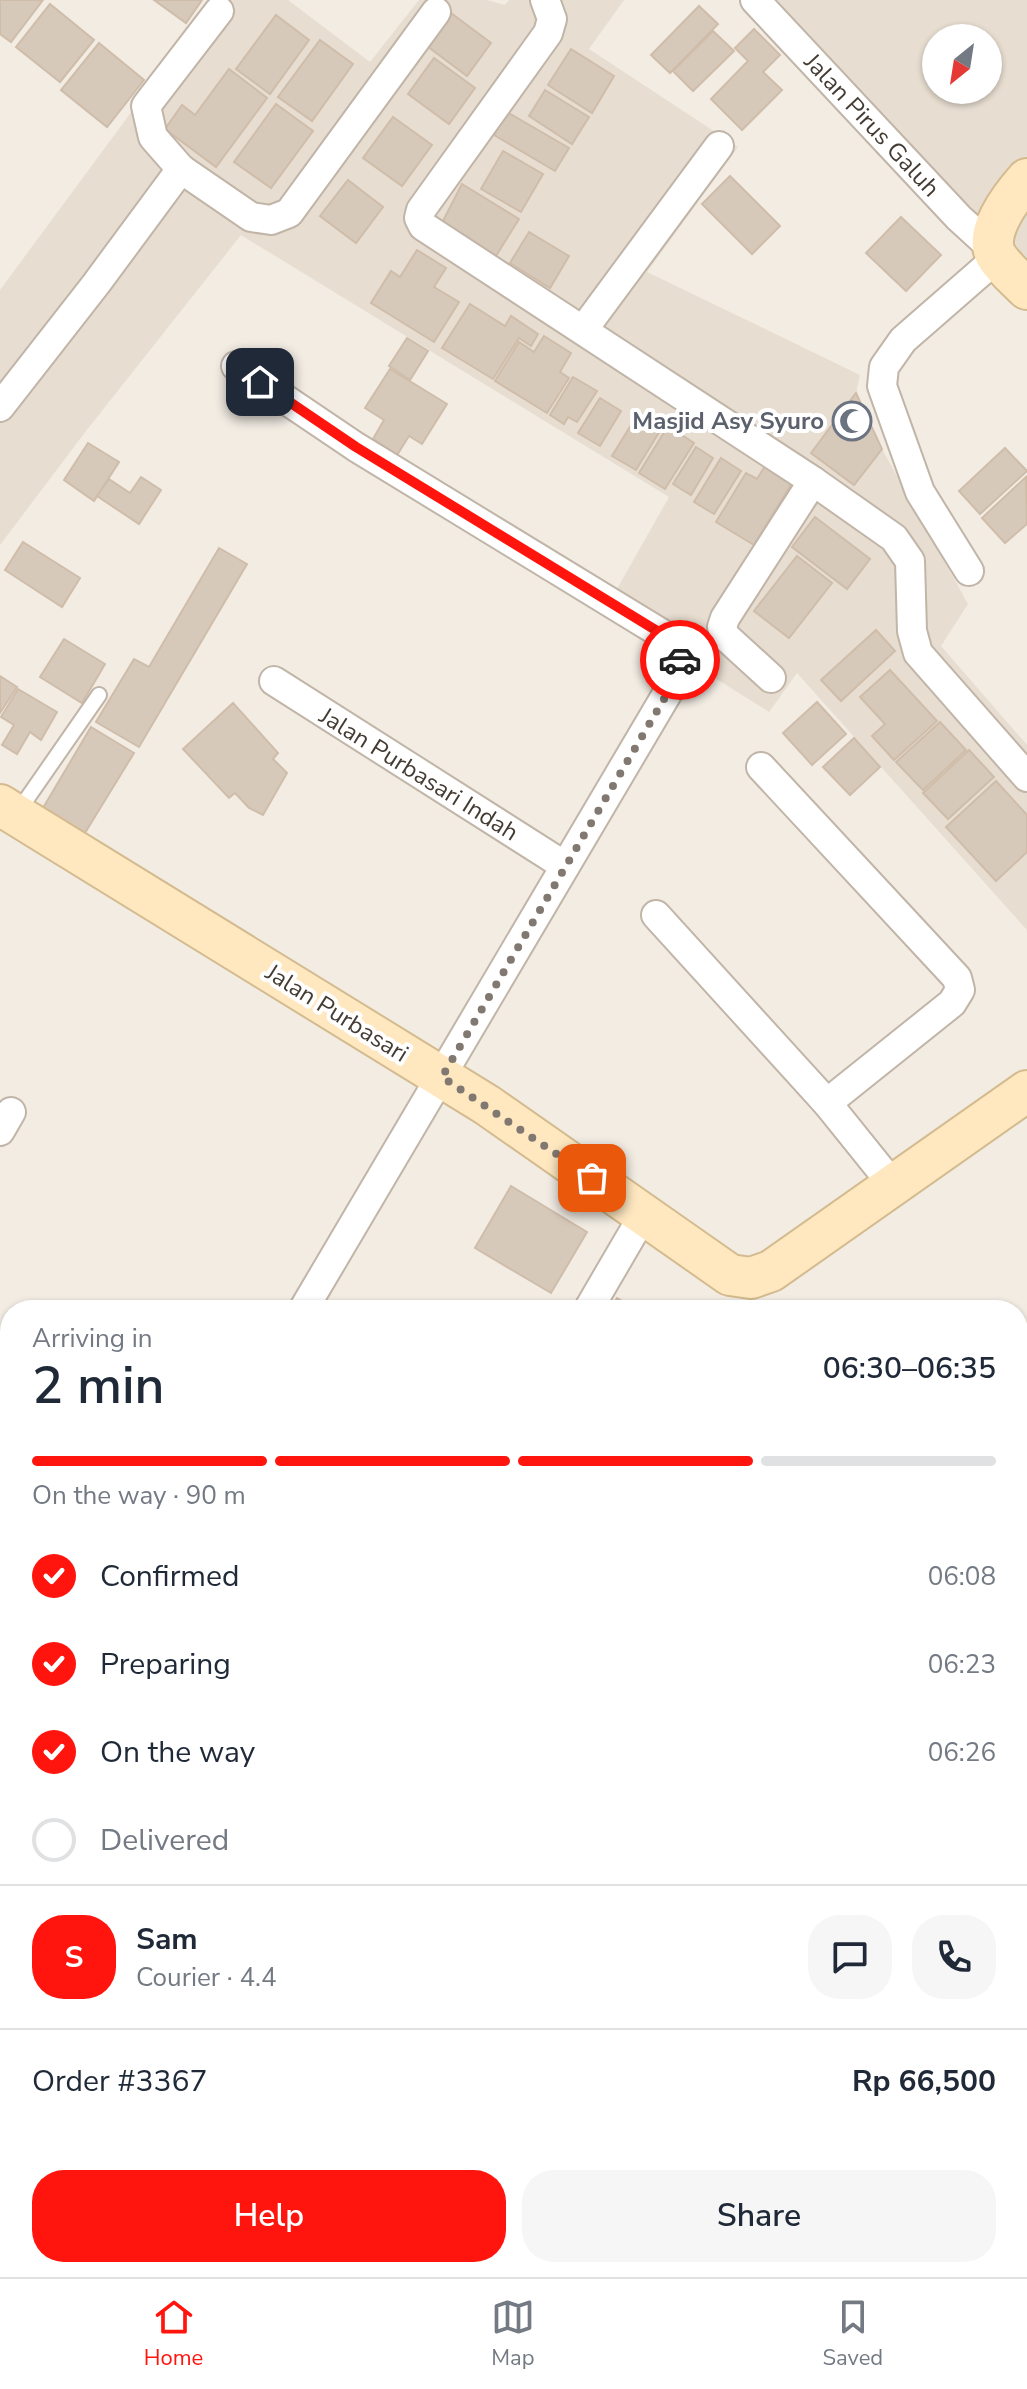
<!DOCTYPE html>
<html lang="en">
<head>
<meta charset="utf-8">
<style>
	:root { --surface:#fff; --page:#f6f6f7; --text:#1f2937; --muted:#747a83; --line:#e0e1e3; --accent:#ff150d }
	body { margin:0; font-family:"Nunito Sans",sans-serif; background:var(--page); color:var(--text); height:100vh; display:flex; flex-direction:column; font-size:30px; white-space:nowrap }
	* { box-sizing:border-box; margin:0 }
	p { font-size:26px; color:var(--muted) }
	.icon { flex:none; width:44px; height:44px; fill:none; stroke:currentColor; stroke-width:2; stroke-linecap:round; stroke-linejoin:round }
	.map { position:relative; flex:1; overflow:hidden }
	.details { position:absolute; left:0px; top:1300px; width:1028px; height:978px; display:flex; flex-direction:column; background:var(--surface); border-radius:32px 32px 0 0; box-shadow:0 2px 6px #0004 }
	.details>* { flex:none }
	.needle { width:52px; rotate:210deg }
	.tools { position:absolute; left:922px; top:24px; display:grid; gap:16px }
	.tools a { display:grid; place-items:center; width:80px; height:80px; border-radius:50%; background:var(--surface); box-shadow:0 2px 6px #0004; font-size:40px }
	.pin { position:absolute; display:grid; place-items:center; width:68px; height:68px; color:#fff; margin:-34px; border-radius:16px; box-shadow:0 4px 12px #0006 }
	.courier { position:absolute; display:grid; place-items:center; width:80px; height:80px; margin:-40px; border:6px solid #ff150d; border-radius:50%; background:#fff; color:#222; box-shadow:0 2px 10px #0007 }
	.overview em { font-style:normal; font-weight:600 }
	.overview div { display:flex; flex-direction:column-reverse }
	.overview { display:flex; align-items:center; justify-content:space-between; height:136px; padding:0 32px }
	h1 { font-size:52px; font-weight:600; line-height:60px }
	.bar { display:grid; grid-template-columns:repeat(4,1fr); gap:12px 8px; align-content:center; height:96px; padding:0 32px }
	.bar i { height:10px; border-radius:6px; background:var(--line) }
	.bar .selected { background:var(--accent) }
	.bar p { grid-column:span 4 }
	.line { display:flex; align-items:center; gap:20px; padding:0 32px; border-top:2px solid var(--line) }
	.line div { flex:1 }
	.round { display:grid; place-items:center; flex:none; width:84px; height:84px; border-radius:32px; background:var(--page) }
	ol { padding:0 32px; list-style:none }
	li { display:flex; align-items:center; gap:24px; height:88px }
	li p { margin-inline-start:auto }
	li .icon { padding:8px; border-radius:50%; background:var(--accent); color:#fff; stroke-width:4 }
	li:last-child { color:var(--muted) }
	li i { width:44px; height:44px; border:4px solid var(--line); border-radius:50% }
	.cta { display:flex; gap:16px; margin-top:auto; padding:16px 32px }
	.cta a { flex:1; height:92px; border-radius:32px; background:var(--accent); color:#fff; font-size:32px; font-weight:600; line-height:92px; text-align:center }
	.cta a+a { background:var(--page); color:var(--text) }
	.tabs { display:flex; justify-content:space-around; align-items:center; height:112px; border-top:2px solid var(--line); background:var(--surface); font-size:22px; color:var(--muted) }
	.tabs a { display:grid; justify-items:center; gap:4px }
	.tabs .selected { color:var(--accent) }
	.map>svg:first-child { display:block }
	.residential { fill:#e7ddd0; fill-rule:evenodd }
	.lines { fill:none; stroke-linecap:round; stroke-linejoin:round }
	.stream { stroke:#9bd9f3; stroke-width:11 }
	.building { fill:#d7c9ba; stroke:#cfbdaa; stroke-width:2 }
	.lane-casing { stroke:#c1b5a8; stroke-width:18 }
	.street-casing { stroke:#c1b5a8; stroke-width:32 }
	.secondary-casing { stroke:#d4bb8f; stroke-width:44 }
	.lane { stroke:#fff; stroke-width:14 }
	.street { stroke:#fff; stroke-width:28 }
	.secondary { stroke:#ffe8c0; stroke-width:40 }
	.done { stroke:#817971; stroke-width:8; stroke-dasharray:0 14.4 }
	.route { stroke:#ff150d; stroke-width:10 }
	.labels { text-anchor:middle; stroke-width:8; stroke-linejoin:round; paint-order:stroke }
	.street-label { font-size:24px; fill:#443b33; stroke:#fff }
	.worship-label { font-size:24px; font-weight:bold; fill:#5b616d; stroke:#fff; text-anchor:end }
</style>
</head>
<body>
<div class="map">
<svg width="1027" height="2277" viewBox="0 0 1027 2277">
	<rect width="100%" height="100%" fill="#f2ece3"/>
	<g class="residential">
		<path d="M214,0h74l82,62 49,-62h68l18,5 4,-5h115l-35,49 149,98 -91,125 213,103 -4,18 26,56 86,155 -27,42 86,99v185l-230,-257 -28,39 -70,-44 13,-20 -95,-59 52,-92 -428,-262 -155,196 -86,114v-255z"/>
		<path d="M772,0h255v267l-22,-23zM936,38h52v52h-52z"/>
	</g>
	<g class="lines">
		<g class="stream">
			<path d="M858,1310h4"/>
			<path d="M1018,1410l9,-4"/>
			<path d="M166,2277l5,-9"/>
		</g>
	</g>
	<g class="building">
		<path d="M0,0h43l-32,42 -11,-8z"/>
		<path d="M154,0h48l-16,23z"/>
		<path d="M50,4l44,36 -34,42 -44,-35z"/>
		<path d="M699,6l19,18 -48,49 -19,-18z"/>
		<path d="M451,13l40,30 -24,33 -40,-30z"/>
		<path d="M276,15l33,25 -39,54 -34,-25z"/>
		<path d="M754,29l26,26 -17,17 19,18 -40,40 -31,-31 37,-38 -13,-13z"/>
		<path d="M713,31l21,20 -41,40 -20,-20z"/>
		<path d="M320,40l33,24 -41,57 -34,-24z"/>
		<path d="M99,43l45,37 -37,47 -46,-37z"/>
		<path d="M571,49l43,27 -22,37 -44,-28z"/>
		<path d="M434,58l41,30 -26,36 -41,-30z"/>
		<path d="M229,69l38,29 -51,69 -51,-38 17,-24 13,10z"/>
		<path d="M545,90l44,27 -17,27 -43,-28z"/>
		<path d="M276,104l37,27 -42,57 -37,-26z"/>
		<path d="M507,112l62,36 -14,23 -61,-36z"/>
		<path d="M393,117l39,28 -30,41 -39,-28z"/>
		<path d="M503,151l40,23 -22,38 -40,-23z"/>
		<path d="M730,176l50,50 -28,28 -50,-50z"/>
		<path d="M348,180l35,27 -27,36 -36,-27z"/>
		<path d="M462,184l57,35 -23,37 -54,-33z"/>
		<path d="M901,217l40,38 -35,36 -40,-38z"/>
		<path d="M529,232l40,24 -19,32 -40,-25z"/>
		<path d="M417,250l29,18 -12,19 25,15 -25,40 -63,-39 20,-32 9,6z"/>
		<path d="M470,304l35,22 6,-10 27,18 -7,12 -12,-8 -26,41 -51,-31z"/>
		<path d="M544,336l27,17 -11,19 9,6 -22,35 -52,-32 24,-39 15,10z"/>
		<path d="M407,338l21,13 -18,29 -21,-14z"/>
		<path d="M390,369l57,35 -25,40 -13,-8 -12,19 -24,-16 11,-19 -19,-12z"/>
		<path d="M573,377l24,14 -20,31 -9,-5 -4,7 -14,-9z"/>
		<path d="M856,393l26,56 -28,36 -43,-32z"/>
		<path d="M600,398l21,13 -21,35 -22,-13z"/>
		<path d="M639,412l24,14 -27,44 -24,-14z"/>
		<path d="M668,426l26,17 -29,46 -26,-16z"/>
		<path d="M88,443l31,19 -25,39 -30,-21z"/>
		<path d="M696,447l17,11 -22,37 -18,-11z"/>
		<path d="M1005,448l22,23 -47,43 -21,-23z"/>
		<path d="M721,458l20,13 -27,43 -20,-12z"/>
		<path d="M765,466l27,17 -38,62 -38,-23 30,-49 11,6z"/>
		<path d="M141,477l20,13 -22,34 -42,-28 12,-17 21,14z"/>
		<path d="M1026,477l1,47 -22,19 -23,-25z"/>
		<path d="M815,517l55,42 -23,30 -55,-42z"/>
		<path d="M23,542l57,36 -18,29 -57,-37z"/>
		<path d="M219,548l28,16 -108,183 -43,-25 38,-63 15,8z"/>
		<path d="M797,556l35,27 -43,55 -35,-27z"/>
		<path d="M876,630l19,21 -54,50 -20,-21z"/>
		<path d="M64,639l41,25 -23,39 -42,-26z"/>
		<path d="M890,670l47,51 -43,39 -22,-24 13,-12 -25,-27z"/>
		<path d="M0,676l17,11 -17,26z"/>
		<path d="M18,689l39,23 -16,28 -11,-8 -13,22 -15,-9 12,-20 -13,-8z"/>
		<path d="M817,702l29,32 -34,31 -29,-32z"/>
		<path d="M233,703l45,50 -5,6 14,14 -24,42 -14,-7 -14,-15 -6,5 -46,-49z"/>
		<path d="M940,722l26,28 -43,40 -27,-28z"/>
		<path d="M91,727l43,26 -49,80 -42,-25z"/>
		<path d="M854,738l26,29 -30,28 -27,-28z"/>
		<path d="M969,750l25,27 -46,42 -25,-26z"/>
		<path d="M996,781l31,34v37l-31,29 -50,-54z"/>
		<path d="M511,1186l76,46 -36,61 -76,-45z"/>
		<path d="M617,1298l21,12h-28z"/>
	</g>
	<g class="lines">
		<g class="lane-casing">
			<path id="lane" d="M17,813l82,-118"/>
		</g>
		<g class="street-casing">
			<g id="street">
				<path d="M545,0l7,19 -4,14 -127,177 -2,8 4,8 390,255 81,57 16,23 2,70 6,22 109,124"/>
				<path d="M755,0l204,218 33,30"/>
				<path d="M181,169l70,48 20,3 18,-7 147,-201"/>
				<path d="M583,330l136,-184"/>
				<path d="M236,366l120,81 311,190 13,22 -6,23 -371,628"/>
				<path d="M0,407l96,-123 85,-115 -28,-32 -7,-31 73,-95"/>
				<path d="M969,571l-49,-79 -38,-106 2,-19 19,-27 94,-82"/>
				<path d="M771,678l-46,-42 -3,-9 3,-9 88,-137"/>
				<path d="M274,681l291,185"/>
				<path d="M761,767l196,211 3,12 -8,13 -125,100"/>
				<path d="M656,915l171,188 66,82"/>
				<path d="M0,1131l11,-19"/>
				<path d="M588,1310l56,-96"/>
				<path d="M0,1354l10,6"/>
				<path d="M1018,1481l9,-44"/>
				<path d="M0,1706l10,6"/>
				<path d="M1018,1785l9,10"/>
				<path d="M0,1833l10,-17"/>
				<path d="M0,2034l10,5"/>
				<path d="M0,2122l10,-15"/>
				<path d="M426,2268l12,9"/>
				<path d="M332,2277l5,-9"/>
				<path d="M722,2277l3,-9"/>
			</g>
		</g>
		<g class="secondary-casing">
			<g id="secondary">
				<path d="M1027,179c-15,17 -45,55 -30,78 8,12 20,22 30,32"/>
				<path d="M0,805l487,300 243,170 21,3 20,-7 256,-180"/>
			</g>
		</g>
		<use href="#lane" class="lane"/>
		<use href="#street" class="street"/>
		<use href="#secondary" class="secondary"/>
	</g>
	<g class="lines">
		<path class="done" d="M592,1178l-150,-101 232,-395 6,-22"/>
		<path class="route" d="M260,382l96,65 311,190 13,23"/>
	</g>
	<defs>
		<g id="mosque-ring" transform="scale(2)"><circle r="9.5" fill="#fff" stroke="#6b7280" stroke-width="1.5"/><path d="M3.5-4.9A6 6 0 1 0 3.5 4.9A5 5 0 1 1 3.5-4.9Z" fill="#6b7280"/></g>
	</defs>
	<g fill-rule="evenodd">
		<use href="#mosque-ring" x="852" y="421"/>
	</g>
	<g class="labels">
		<g class="street-label">
			<text transform="translate(872 125) rotate(47)" y="8">Jalan Pirus Galuh</text>
			<text transform="translate(419 774) rotate(32)" y="8">Jalan Purbasari Indah</text>
			<text transform="translate(337 1013) rotate(32)" y="8">Jalan Purbasari</text>
		</g>
		<g class="worship-label">
			<text x="824" y="429">Masjid Asy Syuro</text>
		</g>
	</g>
</svg>
<div class="tools">
<a><svg class="needle" viewBox="-14 -14 28 28"><path d="M0-13l5 13h-10z" fill="#e53935"/><path d="M0 13l5-13h-10z" fill="#747a83"/></svg></a>
</div>
<div class="pin" style="left:592px;top:1178px;background:#ea580c"><svg class="icon" aria-label="bag" viewBox="0 0 24 24"><path d="M5 8h14l-1 12H6zM9 8a3 3 0 0 1 6 0"/></svg></div>
<div class="pin" style="left:260px;top:382px;background:#1f2937"><svg class="icon" aria-label="home" viewBox="0 0 24 24"><path d="M3 11l9-7 9 7M6 9v11h12V9"/></svg></div>
<div class="courier" style="left:680px;top:660px"><svg class="icon" aria-label="car" viewBox="0 0 24 24"><path d="M5 17H2v-5l4-1 3-4h7l3 4 3 1v5h-3M9 17h6M6 11h13"/><circle cx="7" cy="17" r="2"/><circle cx="17" cy="17" r="2"/></svg></div>
<section class="details">
<div class="overview"><div><h1>2 min</h1><p>Arriving in</p></div><em>06:30–06:35</em></div>
<div class="bar"><i class="selected"></i><i class="selected"></i><i class="selected"></i><i></i><p>On the way · 90 m</p></div>
<ol>
<li><svg class="icon" aria-label="check" viewBox="0 0 24 24"><path d="M5 12l5 5 9-10"/></svg>Confirmed<p>06:08</p></li>
<li><svg class="icon" aria-label="check" viewBox="0 0 24 24"><path d="M5 12l5 5 9-10"/></svg>Preparing<p>06:23</p></li>
<li><svg class="icon" aria-label="check" viewBox="0 0 24 24"><path d="M5 12l5 5 9-10"/></svg>On the way<p>06:26</p></li>
<li><i></i>Delivered</li>
</ol>
<div class="line" style="height:144px"><b class="round" style="background:var(--accent);color:#fff">S</b><div><b>Sam</b><p>Courier · 4.4</p></div><a class="round"><svg class="icon" aria-label="chat" viewBox="0 0 24 24"><path d="M4 5h16v11H9l-5 4z"/></svg></a><a class="round"><svg class="icon" aria-label="phone" viewBox="0 0 24 24"><path d="M5 4h4l2 5-3 2q2 4 5 5l2-3 5 2v4C11 20 4 13 5 4z"/></svg></a></div>
<div class="line" style="height:104px"><div>Order #3367</div><b>Rp 66,500</b></div>
<div class="cta"><a>Help</a><a>Share</a></div>
</section>
</div>
<nav class="tabs">
<a class="selected"><svg class="icon" aria-label="home" viewBox="0 0 24 24"><path d="M3 11l9-7 9 7M6 9v11h12V9"/></svg>Home</a>
<a><svg class="icon" aria-label="map" viewBox="0 0 24 24"><path d="M3 6l6-2 6 2 6-2v14l-6 2-6-2-6 2zM9 4v14M15 6v14"/></svg>Map</a>
<a><svg class="icon" aria-label="saved" viewBox="0 0 24 24"><path d="M7 4h10v16l-5-4-5 4z"/></svg>Saved</a>
</nav>
</body>
</html>
